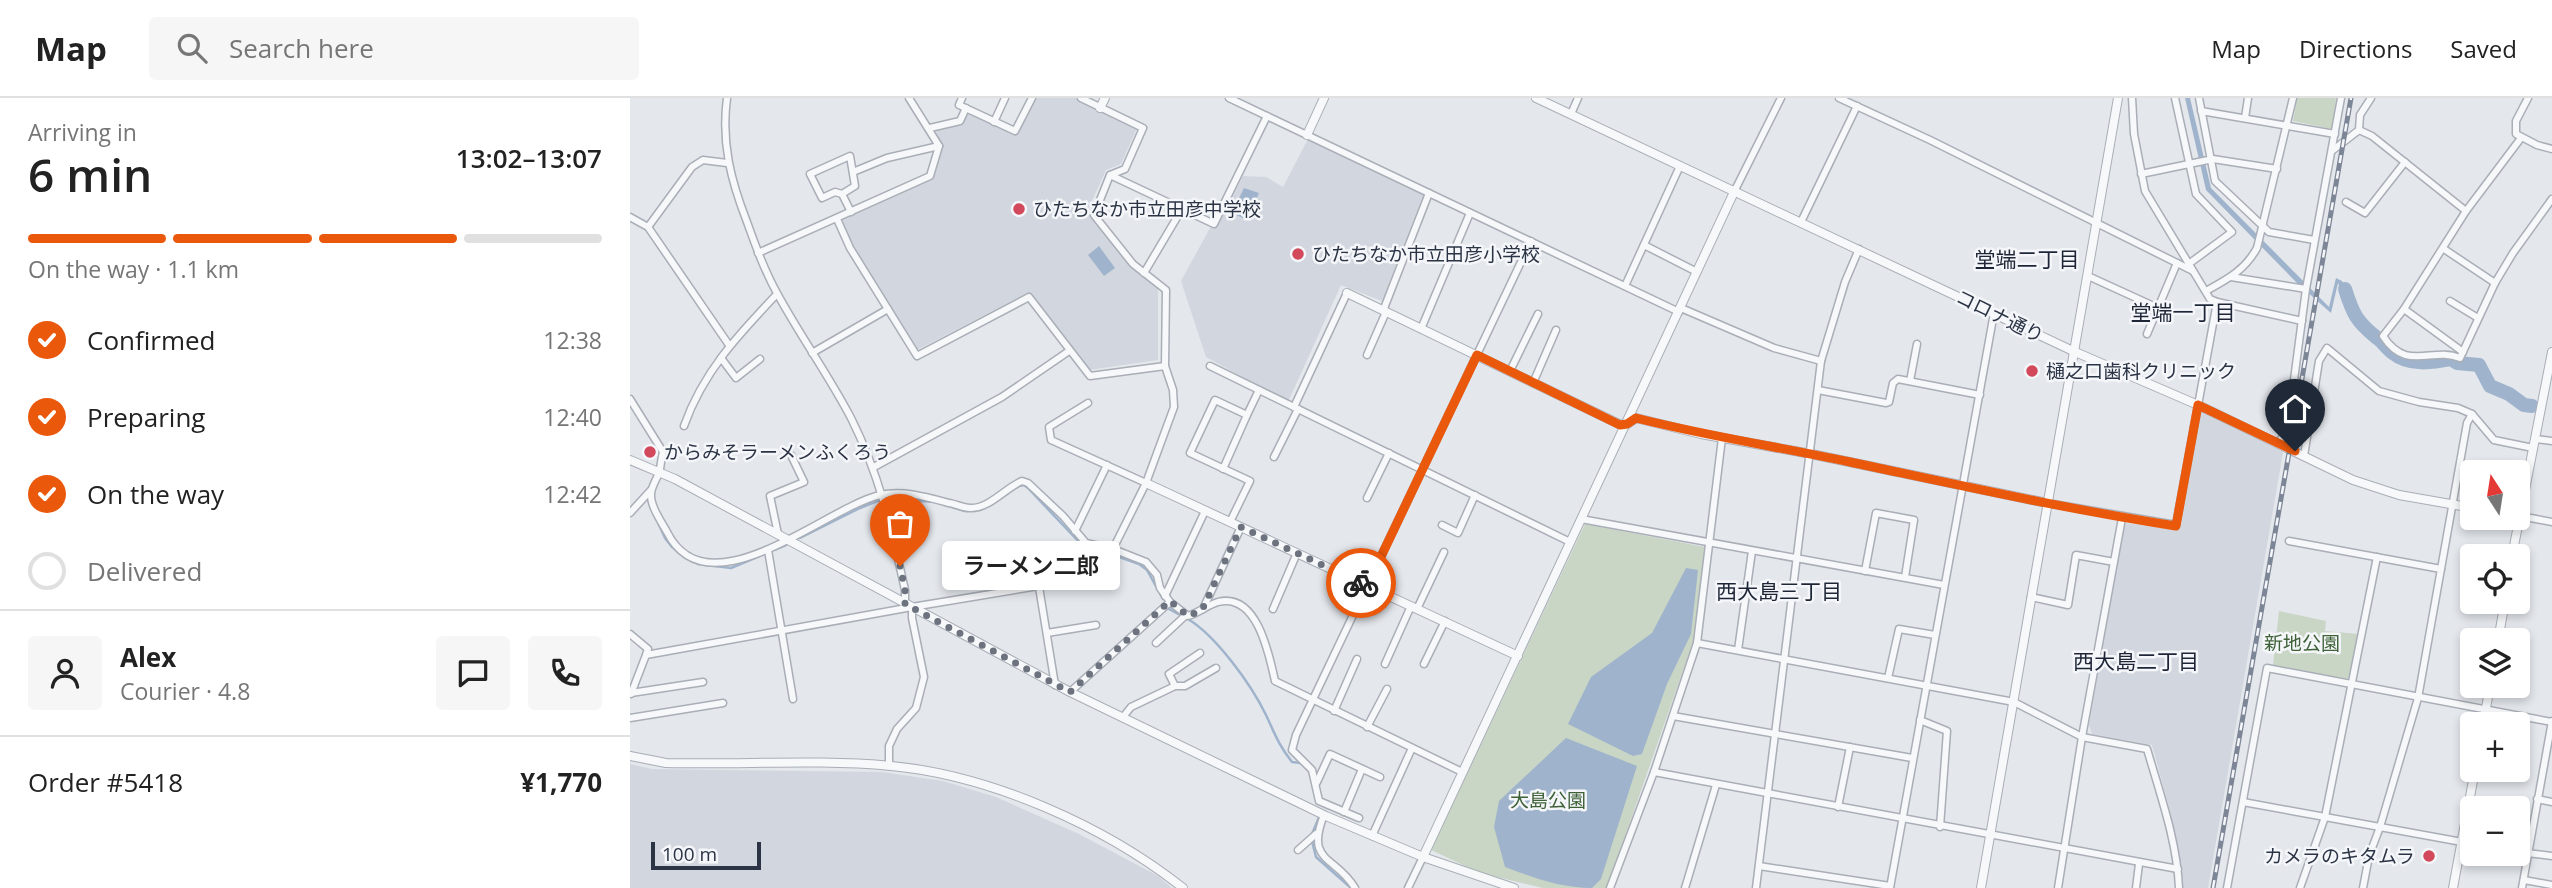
<!DOCTYPE html>
<html lang="en">
<head>
<meta charset="utf-8">
<style>
	:root { --surface:#fff; --page:#f6f6f6; --text:#222; --muted:#767676; --line:#e0e0e0; --accent:#ea580c }
	body { margin:0; font-family:"Open Sans","Noto Sans JP",sans-serif; background:var(--page); color:var(--text); height:100vh; display:flex; flex-direction:column; font-size:26px; white-space:nowrap }
	* { box-sizing:border-box; margin:0 }
	p { font-size:23px; color:var(--muted) }
	.icon { flex:none; width:38px; height:38px; fill:none; stroke:currentColor; stroke-width:2; stroke-linecap:round; stroke-linejoin:round }
	.map { position:relative; flex:1; overflow:hidden }
	.drawer { display:flex; flex-direction:column; background:var(--surface); width:630px }
	.drawer>* { flex:none }
	.needle { width:46px; rotate:348deg }
	.fabs { position:absolute; left:1830px; top:362px; display:grid; gap:14px }
	.fabs a { display:grid; place-items:center; width:70px; height:70px; border-radius:7px; background:var(--surface); box-shadow:0 4px 10px #0003; font-size:35px }
	.scale { position:absolute; left:21px; bottom:18px; width:110px; box-sizing:border-box; padding-left:7px; border:4px solid #2b3445; border-top:0; font-size:19px; line-height:24px; white-space:nowrap; color:#2b3445; -webkit-text-stroke:5px #f4f6f9; paint-order:stroke }
	.pin { position:absolute; display:grid; place-items:center; width:60px; height:60px; color:#fff; margin:-72px -30px; border-radius:50% 50% 50% 0; rotate:-45deg; box-shadow:0 0 7px #0007 }
	.pin .icon { rotate:45deg }
	.courier { position:absolute; display:grid; place-items:center; width:70px; height:70px; margin:-35px; border:5px solid #ea580c; border-radius:50%; background:#fff; color:#222; box-shadow:0 2px 9px #0007 }
	.bubble { position:absolute; height:49px; border-radius:7px; background:var(--surface); box-shadow:0 4px 10px #0003; font-size:23px; font-weight:600; line-height:49px; text-align:center }
	.head em { font-style:normal; font-weight:600 }
	.head div { display:flex; flex-direction:column-reverse }
	.head { display:flex; align-items:center; justify-content:space-between; height:119px; padding:0 28px }
	h1 { font-size:46px; font-weight:600; line-height:52px }
	.bar { display:grid; grid-template-columns:repeat(4,1fr); gap:10px 7px; align-content:center; height:84px; padding:0 28px }
	.bar i { height:9px; border-radius:5px; background:var(--line) }
	.bar .active { background:var(--accent) }
	.bar p { grid-column:span 4 }
	.line { display:flex; align-items:center; gap:18px; padding:0 28px; border-top:2px solid var(--line) }
	.line div { flex:1 }
	.round { display:grid; place-items:center; flex:none; width:74px; height:74px; border-radius:7px; background:var(--page) }
	ol { padding:0 28px; list-style:none }
	li { display:flex; align-items:center; gap:21px; height:77px }
	li p { margin-inline-start:auto }
	li .icon { padding:7px; border-radius:50%; background:var(--accent); color:#fff; stroke-width:4 }
	li:last-child { color:var(--muted) }
	li i { width:38px; height:38px; border:4px solid var(--line); border-radius:50% }
	header { display:flex; align-items:center; gap:42px; box-sizing:border-box; height:98px; padding:0 35px; background:var(--surface); border-bottom:2px solid var(--line) }
	header strong { font-size:33px }
	nav { display:flex; gap:38px; margin-inline-start:auto; font-size:24px }
	.search { width:490px; height:63px; background:var(--page); display:flex; align-items:center; gap:18px; box-sizing:border-box; padding:0 24px; border-radius:7px; color:var(--muted); font-size:26px }
	main { display:flex; flex:1; min-height:0 }
	.map>svg:first-child { display:block }
	.built { fill:#d2d6de }
	.green { fill:#c9d6c5 }
	.water { fill:#9fb4cc }
	.lines { fill:none; stroke-linecap:round; stroke-linejoin:round }
	.stream { stroke:#9fb4cc; stroke-width:2.5 }
	.river { stroke:#9fb4cc; stroke-width:14 }
	.minor-casing { stroke:#a9aeb7; stroke-width:9 }
	.tertiary-casing { stroke:#a9aeb7; stroke-width:10 }
	.minor { stroke:#f7f8fa; stroke-width:6 }
	.tertiary { stroke:#f7f8fa; stroke-width:8 }
	.rail-casing { stroke:#7d8696; stroke-width:5 }
	.rail { stroke:#f4f6f9; stroke-width:2.5; stroke-dasharray:8; stroke-linecap:butt }
	.done { stroke:#6c737f; stroke-width:7; stroke-dasharray:0 12.6 }
	.route { stroke:#ea580c; stroke-width:9 }
	.poi-dot { fill:#d1495b; stroke:#f4f6f9; stroke-width:2.5 }
	.labels { text-anchor:middle; stroke-width:5; stroke-linejoin:round; paint-order:stroke }
	.poi-label { font-size:19px; fill:#2b3445; stroke:#f4f6f9; text-anchor:start }
	.street-label { font-size:19px; fill:#2b3445; stroke:#f4f6f9 }
	.park-label { font-size:19px; fill:#3f6138; stroke:#f4f6f9 }
	.neighbourhood-label { font-size:21px; fill:#1d2536; stroke:#f4f6f9 }
</style>
</head>
<body>
<header>
<strong>Map</strong>
<div class="search"><svg class="icon" aria-label="search" viewBox="0 0 24 24"><circle cx="10" cy="10" r="6"/><path d="M15 15l6 6"/></svg>Search here</div>
<nav><a>Map</a><a>Directions</a><a>Saved</a></nav>
</header>
<main>
<section class="drawer">
<div class="head"><div><h1>6 min</h1><p>Arriving in</p></div><em>13:02–13:07</em></div>
<div class="bar"><i class="active"></i><i class="active"></i><i class="active"></i><i></i><p>On the way · 1.1 km</p></div>
<ol>
<li><svg class="icon" aria-label="check" viewBox="0 0 24 24"><path d="M5 12l5 5 9-10"/></svg>Confirmed<p>12:38</p></li>
<li><svg class="icon" aria-label="check" viewBox="0 0 24 24"><path d="M5 12l5 5 9-10"/></svg>Preparing<p>12:40</p></li>
<li><svg class="icon" aria-label="check" viewBox="0 0 24 24"><path d="M5 12l5 5 9-10"/></svg>On the way<p>12:42</p></li>
<li><i></i>Delivered</li>
</ol>
<div class="line" style="height:126px"><a class="round"><svg class="icon" aria-label="person" viewBox="0 0 24 24"><circle cx="12" cy="8" r="4"/><path d="M4 21q1-7 8-7t8 7"/></svg></a><div><b>Alex</b><p>Courier · 4.8</p></div><a class="round"><svg class="icon" aria-label="chat" viewBox="0 0 24 24"><path d="M4 5h16v11H9l-5 4z"/></svg></a><a class="round"><svg class="icon" aria-label="phone" viewBox="0 0 24 24"><path d="M5 4h4l2 5-3 2q2 4 5 5l2-3 5 2v4C11 20 4 13 5 4z"/></svg></a></div>
<div class="line" style="height:91px"><div>Order #5418</div><b>¥1,770</b></div>
</section>
<div class="map">
<svg width="1922" height="790" viewBox="0 0 1922 790">
	<rect width="100%" height="100%" fill="#e4e7ec"/>
	<g class="built">
		<path d="M404,0h41l62,30 -16,36 -15,6 -19,42 43,54 28,23v71l-69,10 -62,-77 -110,57 -65,-103 -12,-27 91,-43 11,-30 -7,-18 25,-5 6,-10 4,-1 46,22z"/>
		<path d="M678,41l116,54 -42,108 -41,-16 -53,117 -82,-45 -25,-76 29,-53 10,-6 23,-46 23,1 17,10z"/>
		<path d="M1571,314l82,40 -75,436h-26l-2,-25 -11,-56 -17,-62 -60,-11 -3,-9 35,-202 53,7z"/>
		<path d="M0,666l22,5 230,3 61,9 53,16 83,37 79,42 14,12h-542z"/>
	</g>
	<g class="green">
		<path d="M1667,0h39l-4,31 -39,-8z"/>
		<path d="M955,426l120,23 -11,92 -87,249h-64l-63,-15 -49,-23z"/>
		<path d="M1649,513l47,10 -1,10 34,3 -10,43 -6,3 -70,-14z"/>
	</g>
	<g class="water">
		<path d="M1555,0h5l21,90 118,119 7,-29 6,3 10,25 -4,2 -10,-25 -7,30 -35,-31 -90,-92z"/>
		<path d="M614,90l15,5 -12,27 -15,-7z"/>
		<path d="M469,148l16,22 -11,8 -16,-21z"/>
		<path d="M1056,470l12,2 -7,64 -24,50 -25,70 -9,2 -65,-32 23,-47 61,-44z"/>
		<path d="M936,640l71,28 -36,113 -9,9c-32,0 -58,-10 -87,-21l-11,-40 5,-26z"/>
	</g>
	<g class="lines">
		<g class="stream">
			<path d="M388,388l6,-1 4,3 52,55 59,21 8,6 16,29"/>
			<path d="M261,401l45,3"/>
			<path d="M312,406l23,7 18,-3"/>
			<path d="M21,409l14,31 7,9 26,17 33,4 31,-13"/>
			<path d="M170,440l60,-30 20,-8"/>
			<path d="M144,452l12,-5"/>
			<path d="M539,511l13,7"/>
			<path d="M558,521c28,17 63,65 78,96 9,19 12,29 26,47l9,1"/>
			<path d="M682,736l8,-19"/>
			<path d="M682,743l4,16 35,31"/>
		</g>
		<path class="river" d="M1715,191c8,25 11,32 32,49 6,4 10,11 16,15 16,13 39,10 58,6l6,4 22,2 11,21 19,8 15,11 8,1"/>
		<g class="minor-casing">
			<g id="minor">
				<path d="M97,0c-6,45 4,83 20,124 9,25 18,50 31,73 23,42 51,81 73,123 29,58 40,109 54,172v13"/>
				<path d="M332,0l-3,7 56,26 17,-33"/>
				<path d="M451,0l62,30 -18,41 -15,6 -16,40 39,49 33,26 -1,76 8,24 1,17 -28,76 -33,66"/>
				<path d="M599,0l450,214"/>
				<path d="M1209,0l91,42 263,131"/>
				<path d="M1545,0l21,96 36,38 -42,31"/>
				<path d="M1569,0l16,83 54,51 45,8"/>
				<path d="M1898,0l-12,23v13l21,11 15,4"/>
				<path d="M1571,13l134,23"/>
				<path d="M941,16l7,-16"/>
				<path d="M1615,20l3,-20"/>
				<path d="M364,24l11,-24"/>
				<path d="M300,30l30,-7 6,-13"/>
				<path d="M1729,32l13,6 94,75"/>
				<path d="M1729,32l1,-15 11,-17"/>
				<path d="M1891,40l-55,73 -62,98 -21,27c24,37 49,10 77,22l35,-75 18,-30 39,-54"/>
				<path d="M1703,52l26,-20"/>
				<path d="M223,74l34,-14 52,-12"/>
				<path d="M1511,76l72,-15 64,10"/>
				<path d="M480,77l104,49 53,-108"/>
				<path d="M1105,92l46,-92"/>
				<path d="M212,96l13,-8 -5,-30 -40,18 12,24 13,-6 7,2 9,18"/>
				<path d="M1716,104l19,11 40,-51"/>
				<path d="M0,119l18,10 81,118"/>
				<path d="M207,121l13,29 67,108 112,-59 61,79 75,-10"/>
				<path d="M1171,124l56,-116"/>
				<path d="M18,129l44,-60 11,-7 24,3"/>
				<path d="M1014,147l53,27"/>
				<path d="M1814,151l51,34"/>
				<path d="M128,155l172,-77 9,-30 -30,-48"/>
				<path d="M514,175l38,-64"/>
				<path d="M1458,178l70,32"/>
				<path d="M1601,179l75,12 35,-191"/>
				<path d="M995,188l55,-120"/>
				<path d="M1576,193c22,-12 39,-21 51,-43l36,-150"/>
				<path d="M1820,203l28,17"/>
				<path d="M1587,204l85,19"/>
				<path d="M1051,210l93,40 47,13"/>
				<path d="M1774,211l59,43"/>
				<path d="M753,213l46,-118"/>
				<path d="M791,231l49,-116"/>
				<path d="M1517,236l30,-71"/>
				<path d="M182,255l76,-44"/>
				<path d="M737,257l19,-43"/>
				<path d="M91,260l15,20 24,-19"/>
				<path d="M580,268l360,176"/>
				<path d="M880,273l28,-57"/>
				<path d="M1280,283l7,-37"/>
				<path d="M903,285l23,-53"/>
				<path d="M1188,292l68,13 3,-1 4,-19 5,-4 82,16"/>
				<path d="M0,301l33,53c-2,7 -2,14 -4,21 -3,7 -7,13 -8,20 -1,13 10,28 16,39 41,82 158,-24 213,-37 23,-5 47,2 69,8 7,1 14,5 21,5 19,1 35,-20 52,-27l6,2 35,33 23,27 27,6 33,13 11,13 3,13 10,14 18,14c10,-3 20,-11 30,-14 39,-10 51,52 57,79l187,91"/>
				<path d="M458,305l-39,24 2,13 95,43"/>
				<path d="M664,309l53,-114"/>
				<path d="M54,328c19,-54 54,-91 93,-132"/>
				<path d="M1905,341l17,2"/>
				<path d="M1648,346l5,-8 9,-41 14,-106"/>
				<path d="M1674,358l15,-95 8,-13 52,43 40,11 39,6 14,6 22,26 39,8"/>
				<path d="M644,359l24,-48"/>
				<path d="M244,369l128,-70 67,-46"/>
				<path d="M593,371l24,-54"/>
				<path d="M737,400l22,-45"/>
				<path d="M1417,405l129,22 41,-223 -7,-3 -65,-108 -11,-57 -2,-36"/>
				<path d="M0,415l21,-23"/>
				<path d="M1890,418l32,6"/>
				<path d="M951,421l363,66"/>
				<path d="M600,424l20,-41 -60,-28 25,-53 32,15 12,-25"/>
				<path d="M812,427l16,8 17,-38"/>
				<path d="M445,433l32,-66"/>
				<path d="M148,436l-8,-38 34,-14 -13,-27"/>
				<path d="M1659,443l152,28"/>
				<path d="M138,452l25,149"/>
				<path d="M1235,473l11,-58 38,7 -9,57"/>
				<path d="M409,489l16,98"/>
				<path d="M535,498l40,-85"/>
				<path d="M1401,499l37,8 8,-50 38,7"/>
				<path d="M573,511l38,-82"/>
				<path d="M643,511l24,-56"/>
				<path d="M787,511l27,-57"/>
				<path d="M417,535l49,-8"/>
				<path d="M0,536l18,15 -2,6 266,-48 187,-31"/>
				<path d="M526,545l30,-28"/>
				<path d="M1067,545l317,59 68,35 65,12c13,45 30,92 32,139"/>
				<path d="M1108,552l14,-99"/>
				<path d="M755,566l26,-58"/>
				<path d="M794,566l21,-43"/>
				<path d="M1258,580l11,-49 36,6"/>
				<path d="M545,588h10l31,-18"/>
				<path d="M440,594l100,-90"/>
				<path d="M1,595l72,-11"/>
				<path d="M1,596l15,-39"/>
				<path d="M704,613l23,-52"/>
				<path d="M1043,618l239,42"/>
				<path d="M493,619l8,-10 44,-21 -6,-12 31,-21"/>
				<path d="M0,620l93,-15"/>
				<path d="M1290,622l27,11 -7,96"/>
				<path d="M737,629l20,-38"/>
				<path d="M259,668v-20l8,-17 19,-21 8,-31 -12,-59v-11"/>
				<path d="M1024,674l524,97"/>
				<path d="M687,684l13,-28 50,23"/>
				<path d="M1907,701l15,3"/>
				<path d="M1613,704l230,42"/>
				<path d="M1208,709l12,-60"/>
				<path d="M714,714l18,-43"/>
				<path d="M694,717c-19,48 11,40 31,73"/>
				<path d="M729,720l-40,-17 -7,-31 -20,-20 4,-15 235,-494"/>
				<path d="M742,738l40,-88"/>
				<path d="M668,752l18,-16"/>
				<path d="M1888,754l34,4"/>
				<path d="M1129,768l131,20"/>
				<path d="M1894,782l28,5"/>
				<path d="M778,790l15,-31"/>
				<path d="M980,790l44,-116 43,-129 25,-205"/>
				<path d="M1055,790l31,-103"/>
				<path d="M1126,790l65,-527 24,-79 14,-33"/>
				<path d="M1260,790l104,-575"/>
				<path d="M1428,790l24,-151 40,-219"/>
				<path d="M1506,790l3,-24"/>
				<path d="M1597,790l40,-220 285,54"/>
				<path d="M1670,790l25,-71 52,-260"/>
				<path d="M1733,790l6,-32 11,-29 38,-129 49,-275 5,-9"/>
				<path d="M1892,790l30,-167"/>
			</g>
		</g>
		<g class="tertiary-casing">
			<g id="tertiary">
				<path d="M906,0l537,253 125,54 155,75 46,15 74,13"/>
				<path d="M470,10l5,-10"/>
				<path d="M677,37l17,-37"/>
				<path d="M717,195l274,132 6,-1 9,-6 65,16 110,20 236,49"/>
				<path d="M0,362l45,19 395,213 256,124 97,41 91,31"/>
				<path d="M516,385l372,173"/>
				<path d="M1882,458l40,-204"/>
				<path d="M1868,542l7,-38"/>
				<path d="M1853,626l7,-38"/>
				<path d="M0,658l36,7c75,2 150,-4 225,3 99,9 214,60 292,122"/>
				<path d="M793,759l312,-667"/>
				<path d="M1351,790l137,-790"/>
				<path d="M1823,790l22,-118"/>
			</g>
		</g>
		<use href="#minor" class="minor"/>
		<use href="#tertiary" class="tertiary"/>
		<g class="rail-casing">
			<path id="rail" d="M1583,790l138,-790"/>
		</g>
		<use href="#rail" class="rail"/>
	</g>
	<g class="lines">
		<path class="done" d="M270,468l5,24v14l165,88 100,-91 18,15 14,-6 39,-83 120,56"/>
		<path class="route" d="M731,485l6,3 110,-231 143,70 7,-1 9,-6c71,18 143,29 214,44 109,23 216,47 326,64l22,-121 97,46"/>
	</g>
	<g class="poi-dot">
		<circle cx="389" cy="111" r="7"/>
		<circle cx="668" cy="156" r="7"/>
		<circle cx="1402" cy="273" r="7"/>
		<circle cx="20" cy="354" r="7"/>
		<circle cx="1799" cy="758" r="7"/>
	</g>
	<g class="labels">
		<g class="poi-label">
			<text x="403" y="118">ひたちなか市立田彦中学校</text>
			<text x="682" y="163">ひたちなか市立田彦小学校</text>
			<text x="1416" y="280">樋之口歯科クリニック</text>
			<text x="34" y="361">からみそラーメンふくろう</text>
			<text x="1785" y="765" text-anchor="end">カメラのキタムラ</text>
		</g>
		<g class="street-label">
			<text transform="translate(1370 218) rotate(26)" y="7">コロナ通り</text>
		</g>
		<g class="park-label">
			<text x="1672" y="552">新地公園</text>
			<text x="918" y="709">大島公園</text>
		</g>
		<g class="neighbourhood-label">
			<text x="1397" y="169">堂端二丁目</text>
			<text x="1553" y="222">堂端一丁目</text>
			<text x="1149" y="501">西大島三丁目</text>
			<text x="1506" y="571">西大島二丁目</text>
		</g>
	</g>
</svg>
<div class="fabs">
<a><svg class="needle" viewBox="-14 -14 28 28"><path d="M0-13l5 13h-10z" fill="#e53935"/><path d="M0 13l5-13h-10z" fill="#767676"/></svg></a>
<a><svg class="icon" aria-label="locate" viewBox="0 0 24 24"><circle cx="12" cy="12" r="6"/><path d="M12 2v4M12 18v4M2 12h4M18 12h4"/></svg></a>
<a><svg class="icon" aria-label="layers" viewBox="0 0 24 24"><path d="M12 4l9 5-9 5-9-5zM3 14l9 5 9-5"/></svg></a>
<a>+</a>
<a>−</a>
</div>
<div class="scale">100 m</div>
<div class="pin" style="left:270px;top:468px;background:#ea580c"><svg class="icon" aria-label="bag" viewBox="0 0 24 24"><path d="M5 8h14l-1 12H6zM9 8a3 3 0 0 1 6 0"/></svg></div>
<div class="pin" style="left:1665px;top:353px;background:#1f2937"><svg class="icon" aria-label="home" viewBox="0 0 24 24"><path d="M3 11l9-7 9 7M6 9v11h12V9"/></svg></div>
<div class="courier" style="left:731px;top:485px"><svg class="icon" aria-label="bike" viewBox="0 0 24 24"><circle cx="6" cy="16" r="4"/><circle cx="18" cy="16" r="4"/><path d="M6 16l4-8h5l3 8M10 8l3 8H6M13 5h3"/></svg></div>
<div class="bubble" style="left:312px;top:443px;width:178px">ラーメン二郎</div>
</div>
</main>
</body>
</html>
